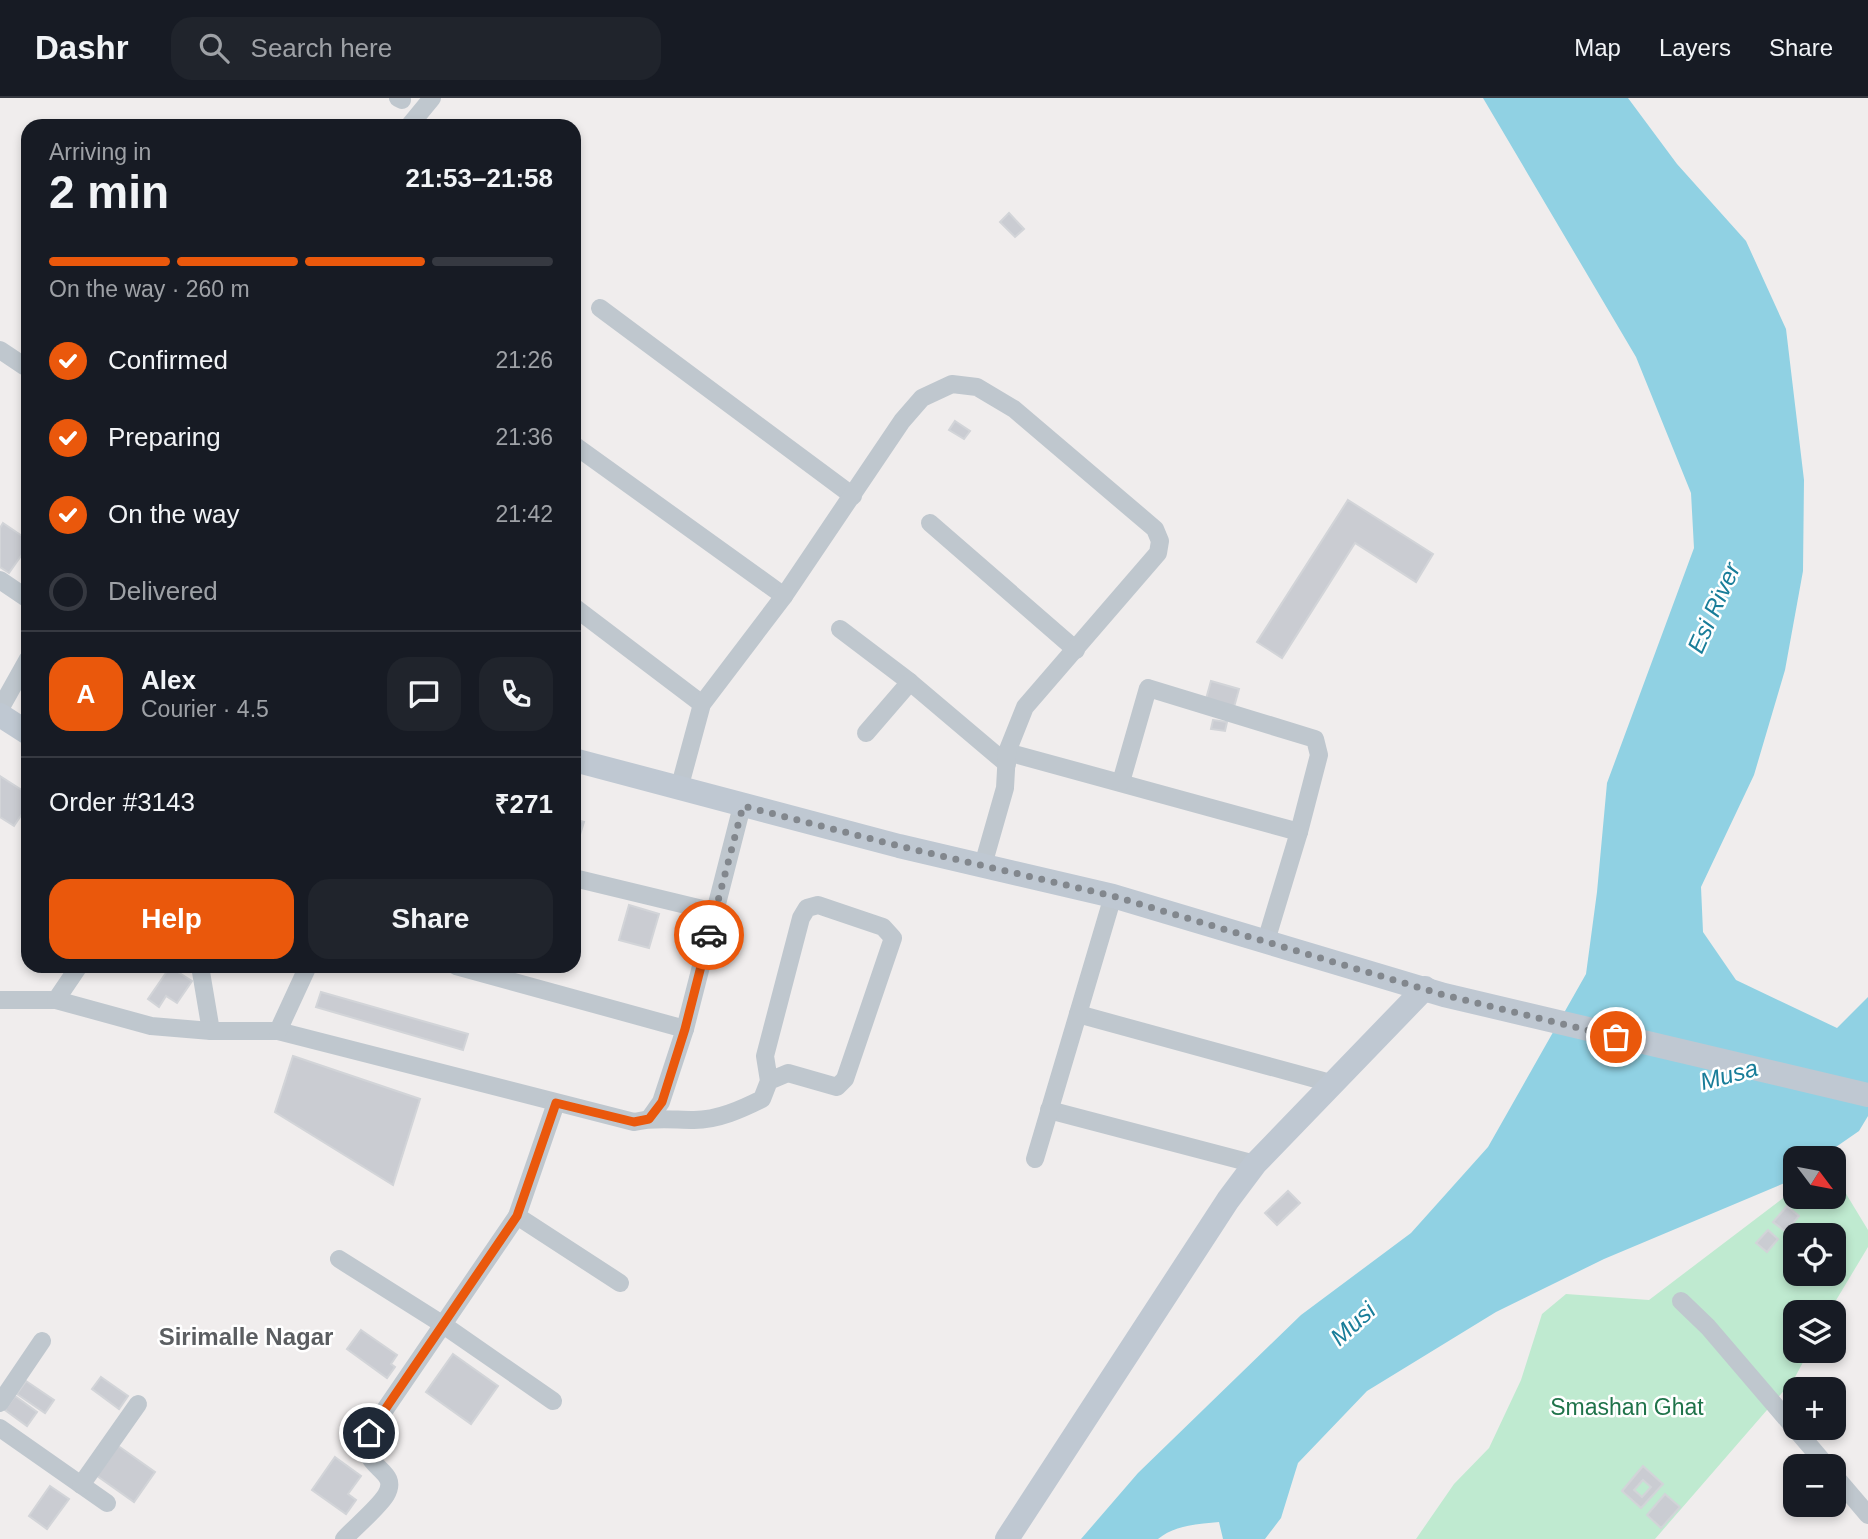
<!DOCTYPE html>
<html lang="en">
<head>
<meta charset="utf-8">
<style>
	:root { --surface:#171b24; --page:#20242c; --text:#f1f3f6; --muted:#9ea1a6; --line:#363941; --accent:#ea580c }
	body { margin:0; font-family:Helvetica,sans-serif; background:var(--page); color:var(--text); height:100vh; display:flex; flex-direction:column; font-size:26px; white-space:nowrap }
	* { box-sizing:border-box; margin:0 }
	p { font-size:23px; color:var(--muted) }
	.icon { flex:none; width:38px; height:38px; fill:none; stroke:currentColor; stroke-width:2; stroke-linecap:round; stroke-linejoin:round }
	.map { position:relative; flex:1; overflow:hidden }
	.panel { position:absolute; left:21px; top:21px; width:560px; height:854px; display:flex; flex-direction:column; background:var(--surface); border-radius:21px; box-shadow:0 4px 10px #0003 }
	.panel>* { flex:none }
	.needle { width:46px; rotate:122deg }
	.tools { position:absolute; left:1783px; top:1048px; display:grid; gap:14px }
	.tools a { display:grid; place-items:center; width:63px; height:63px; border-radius:14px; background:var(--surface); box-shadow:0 4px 10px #0003; font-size:35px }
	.pin { position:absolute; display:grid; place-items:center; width:60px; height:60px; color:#fff; margin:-30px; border:4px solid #fff; border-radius:50%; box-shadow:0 2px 7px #0007 }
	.courier { position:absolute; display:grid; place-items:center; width:70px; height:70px; margin:-35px; border:5px solid #ea580c; border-radius:50%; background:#fff; color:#222; box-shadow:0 2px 9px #0007 }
	.summary em { font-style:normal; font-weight:700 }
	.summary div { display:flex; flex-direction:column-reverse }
	.summary { display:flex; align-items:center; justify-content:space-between; height:119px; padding:0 28px }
	h1 { font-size:46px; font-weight:700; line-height:52px }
	.bar { display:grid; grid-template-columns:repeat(4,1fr); gap:10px 7px; align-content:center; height:84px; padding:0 28px }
	.bar i { height:9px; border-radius:5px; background:var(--line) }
	.bar .selected { background:var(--accent) }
	.bar p { grid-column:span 4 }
	.line { display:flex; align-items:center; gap:18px; padding:0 28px; border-top:2px solid var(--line) }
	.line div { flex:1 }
	.round { display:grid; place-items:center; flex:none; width:74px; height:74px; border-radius:21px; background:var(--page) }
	ol { padding:0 28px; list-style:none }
	li { display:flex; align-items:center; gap:21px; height:77px }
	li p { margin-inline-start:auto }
	li .icon { padding:7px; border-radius:50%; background:var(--accent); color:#fff; stroke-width:4 }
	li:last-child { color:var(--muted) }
	li i { width:38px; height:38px; border:4px solid var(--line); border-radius:50% }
	.action { display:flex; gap:14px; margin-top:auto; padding:14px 28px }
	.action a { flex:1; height:80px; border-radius:21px; background:var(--accent); color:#fff; font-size:28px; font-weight:700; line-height:80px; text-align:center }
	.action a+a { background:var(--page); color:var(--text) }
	header { display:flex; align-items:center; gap:42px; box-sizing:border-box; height:98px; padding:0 35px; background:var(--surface); border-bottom:2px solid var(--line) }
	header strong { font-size:33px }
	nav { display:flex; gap:38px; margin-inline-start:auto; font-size:24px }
	.search { width:490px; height:63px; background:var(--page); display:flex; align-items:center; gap:18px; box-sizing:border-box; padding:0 24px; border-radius:21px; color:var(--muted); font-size:26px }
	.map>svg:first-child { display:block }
	.green { fill:#bfead0; fill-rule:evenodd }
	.water { fill:#90d1e3 }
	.building { fill:#caccd2; stroke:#d2d4d8; stroke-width:2; fill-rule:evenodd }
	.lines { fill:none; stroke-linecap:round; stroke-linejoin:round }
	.street { stroke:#bfc7ce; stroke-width:18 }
	.secondary { stroke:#bfc8d2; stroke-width:24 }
	.done { stroke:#82878d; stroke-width:7; stroke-dasharray:0 12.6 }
	.route { stroke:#ea580c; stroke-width:9 }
	.labels { text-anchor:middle; stroke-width:5; stroke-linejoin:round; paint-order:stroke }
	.park-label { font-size:23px; fill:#1f734a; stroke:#fff }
	.water-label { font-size:24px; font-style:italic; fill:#197d99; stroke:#fff }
	.neighbourhood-label { font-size:24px; font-weight:bold; fill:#5b5e61; stroke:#fff }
</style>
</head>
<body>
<header>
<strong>Dashr</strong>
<div class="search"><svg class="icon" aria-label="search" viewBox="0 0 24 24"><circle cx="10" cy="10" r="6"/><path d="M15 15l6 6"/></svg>Search here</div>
<nav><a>Map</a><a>Layers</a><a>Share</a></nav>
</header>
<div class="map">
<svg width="1868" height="1441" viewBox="0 0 1868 1441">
	<rect width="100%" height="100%" fill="#f0eded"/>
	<path class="green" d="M1834,1076l34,56v17l-39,65h-33v39h13l-15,28 -139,160h-239l38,-55 35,-36 32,-68 21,-66 24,-20 83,6 146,-111 1,8h38zM1796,1138h38v38h-38z"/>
	<path class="water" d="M1483,0h145l49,66 69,77 40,88 18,151 -1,91 -18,99 -31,105 -53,112 2,45 33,48 101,48 31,-31v119l-9,15 -39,27h-24l-1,18 -8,6 -183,77 -108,53 -129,79 -69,72 -17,55 -16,21h-42l-4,-17c-20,2 -44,3 -61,17h-77l57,-66 163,-158 110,-82 77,-86 98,-173 11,-82 10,-109 87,-235 -3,-55 -55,-136z"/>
	<g class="building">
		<path d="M1009,115l15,16 -9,8 -15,-15z"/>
		<path d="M955,323l15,10 -6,8 -15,-9z"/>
		<path d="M1348,402l85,54 -17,28 -61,-39 -73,115 -25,-16z"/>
		<path d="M3,425l25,17v6l-19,27 -9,-6v-39z"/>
		<path d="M1211,583l28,8 -5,18 -28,-8z"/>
		<path d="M1213,622l14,2 -2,9 -14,-2z"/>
		<path d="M0,678l28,18v11l-14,21 -14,-9z"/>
		<path d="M574,721l10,3 -10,32z"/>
		<path d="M629,807l30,9 -10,34 -30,-8z"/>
		<path d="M170,869l22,14 -15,22 -11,-7 -7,11 -11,-8z"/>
		<path d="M321,894l147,42 -5,16 -147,-43z"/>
		<path d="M293,958l127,43 -27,86 -118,-73z"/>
		<path d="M1288,1093l12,12 -23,22 -12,-12z"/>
		<path d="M1787,1108l12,10 -13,16 -13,-10z"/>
		<path d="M1768,1132l10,9 -11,13 -11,-9z"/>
		<path d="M361,1232l36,25 -6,9 4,3 -8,11 -40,-29z"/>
		<path d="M453,1256l45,32 -27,38 -45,-32z"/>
		<path d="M101,1279l27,19 -9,13 -27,-20z"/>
		<path d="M26,1283l28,19 -9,13 -28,-19z"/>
		<path d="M15,1298l22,16 -10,14 -22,-16z"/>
		<path d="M114,1345l41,29 -21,30 -41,-29z"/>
		<path d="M335,1359l26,19 -13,18 8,6 -10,14 -34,-24z"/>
		<path d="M1643,1368l20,18 -22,24 -19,-17zM1643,1382l8,7 -9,10 -8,-7z"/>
		<path d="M50,1388l19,13 -22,30 -18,-13z"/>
		<path d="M1665,1396l15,13 -19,21 -14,-13z"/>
	</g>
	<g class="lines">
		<g class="street">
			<path d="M398,0l4,2"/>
			<path d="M409,28l23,-28"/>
			<path d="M600,210l253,188"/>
			<path d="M0,252l24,16"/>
			<path d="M574,347l210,151"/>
			<path d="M930,425l146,127"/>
			<path d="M0,482l28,19"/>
			<path d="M574,509l128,97"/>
			<path d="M840,531l70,53 97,82"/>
			<path d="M0,611l28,-50"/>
			<path d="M866,635l44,-51"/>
			<path d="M1007,654l292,80"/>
			<path d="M1121,684l27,-94 167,51 4,16 -20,77 -33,109"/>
			<path d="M679,691l23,-85 82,-108 118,-175 20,-23 30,-14 25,3 37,22 141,120 5,12 -2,12 -133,154 -18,45 -2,36 -22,77"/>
			<path d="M574,780l141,34"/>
			<path d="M200,868l11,65"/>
			<path d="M456,868l229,63"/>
			<path d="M0,902h56l95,26 60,5h67l356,91c20,-5 40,-2 60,-2 24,0 48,-11 68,-21l7,-18 19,-8 49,14 8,-8 48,-141 -10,-11 -65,-22 -11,3 -6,10 -36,138 4,25"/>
			<path d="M56,902l23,-34"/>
			<path d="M1078,916l256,70"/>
			<path d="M278,933l30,-65"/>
			<path d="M1049,1012l206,54"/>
			<path d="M649,1021l12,-17 24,-73 57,-223"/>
			<path d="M1035,1061l78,-263"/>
			<path d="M517,1118l103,67"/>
			<path d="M339,1161l103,65 111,77"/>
			<path d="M1681,1203l27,26 119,139"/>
			<path d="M0,1305l42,-62"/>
			<path d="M0,1330l107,75"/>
			<path d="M1834,1377l34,40"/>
			<path d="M81,1387l57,-81"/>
			<path d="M344,1441c11,-12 34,-31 42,-44 16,-27 -31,-26 -17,-62l148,-217 39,-113"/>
		</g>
		<g class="secondary">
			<path d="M0,617l28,18"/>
			<path d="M574,662l325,86 214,50 331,99 424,100"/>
			<path d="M1007,1441l221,-339 27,-36 170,-176"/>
		</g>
	</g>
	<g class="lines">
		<path class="done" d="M709,837l34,-129 156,40 214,50 331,99 172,42"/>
		<path class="route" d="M369,1335l148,-217 39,-113 78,19 15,-3 13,-17 23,-73 24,-94"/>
	</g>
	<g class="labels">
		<g class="park-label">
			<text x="1627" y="1317">Smashan Ghat</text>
		</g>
		<g class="water-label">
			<text transform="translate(1714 510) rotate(-66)" y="8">Esi River</text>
			<text transform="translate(1729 977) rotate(-15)" y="8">Musa</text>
			<text transform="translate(1353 1226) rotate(-42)" y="8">Musi</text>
		</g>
		<g class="neighbourhood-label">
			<text x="246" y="1247">Sirimalle Nagar</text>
		</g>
	</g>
</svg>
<div class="tools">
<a><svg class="needle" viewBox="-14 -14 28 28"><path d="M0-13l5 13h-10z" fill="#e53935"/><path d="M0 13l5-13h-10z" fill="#9ea1a6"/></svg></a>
<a><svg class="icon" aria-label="locate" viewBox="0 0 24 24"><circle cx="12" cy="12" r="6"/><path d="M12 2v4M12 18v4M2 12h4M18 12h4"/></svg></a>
<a><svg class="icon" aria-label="layers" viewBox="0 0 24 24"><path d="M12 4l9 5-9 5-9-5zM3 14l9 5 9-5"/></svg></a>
<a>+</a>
<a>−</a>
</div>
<div class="pin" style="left:1616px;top:939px;background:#ea580c"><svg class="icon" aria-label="bag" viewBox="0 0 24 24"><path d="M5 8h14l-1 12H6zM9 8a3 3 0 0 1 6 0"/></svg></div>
<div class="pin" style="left:369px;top:1335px;background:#1f2937"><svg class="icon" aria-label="home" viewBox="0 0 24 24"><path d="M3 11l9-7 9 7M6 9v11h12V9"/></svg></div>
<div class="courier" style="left:709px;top:837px"><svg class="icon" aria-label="car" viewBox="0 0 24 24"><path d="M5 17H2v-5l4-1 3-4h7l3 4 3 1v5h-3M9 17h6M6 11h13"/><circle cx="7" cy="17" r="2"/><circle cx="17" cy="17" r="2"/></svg></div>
<section class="panel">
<div class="summary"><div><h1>2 min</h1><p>Arriving in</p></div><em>21:53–21:58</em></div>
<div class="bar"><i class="selected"></i><i class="selected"></i><i class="selected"></i><i></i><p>On the way · 260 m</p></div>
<ol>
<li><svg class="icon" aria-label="check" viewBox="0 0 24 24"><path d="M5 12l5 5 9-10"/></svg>Confirmed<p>21:26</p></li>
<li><svg class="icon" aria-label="check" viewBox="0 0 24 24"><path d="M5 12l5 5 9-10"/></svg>Preparing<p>21:36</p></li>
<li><svg class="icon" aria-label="check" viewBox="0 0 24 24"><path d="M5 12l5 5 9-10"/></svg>On the way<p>21:42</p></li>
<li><i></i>Delivered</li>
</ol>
<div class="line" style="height:126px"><b class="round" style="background:var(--accent);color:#fff">A</b><div><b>Alex</b><p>Courier · 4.5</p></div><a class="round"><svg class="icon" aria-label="chat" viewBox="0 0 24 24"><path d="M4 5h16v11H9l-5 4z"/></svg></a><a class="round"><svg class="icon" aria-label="phone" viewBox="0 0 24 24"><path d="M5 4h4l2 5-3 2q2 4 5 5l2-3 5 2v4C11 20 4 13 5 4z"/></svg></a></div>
<div class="line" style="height:91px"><div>Order #3143</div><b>₹271</b></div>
<div class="action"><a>Help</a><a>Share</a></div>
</section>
</div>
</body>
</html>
